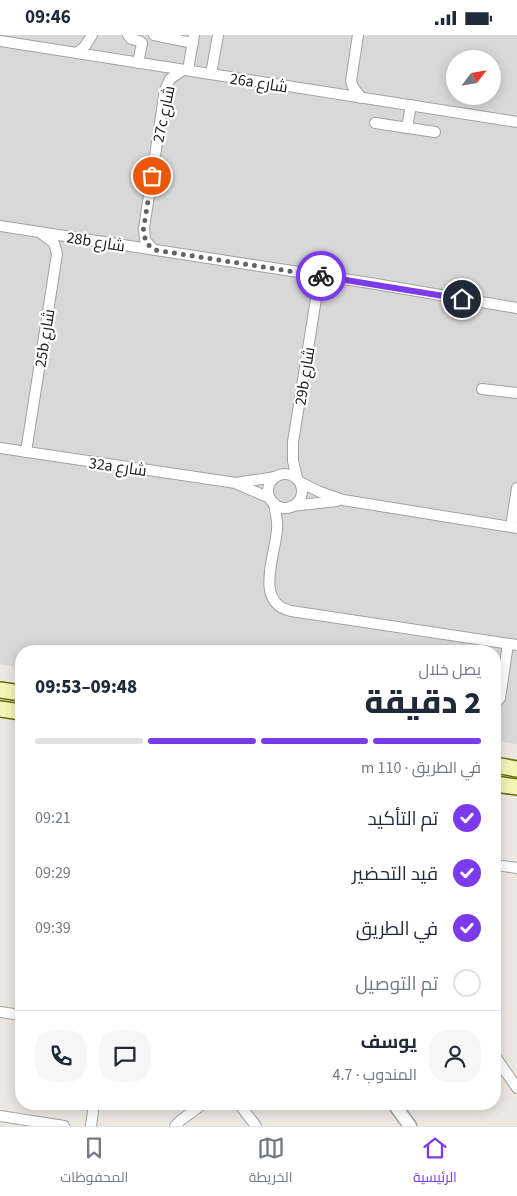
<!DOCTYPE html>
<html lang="ar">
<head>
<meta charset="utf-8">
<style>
	:root { --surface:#fff; --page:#f6f6f7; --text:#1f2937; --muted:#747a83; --line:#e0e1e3; --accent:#7c3aed }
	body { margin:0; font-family:"Source Sans 3",Cairo,sans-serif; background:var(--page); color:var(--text); direction:rtl; height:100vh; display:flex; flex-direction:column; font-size:19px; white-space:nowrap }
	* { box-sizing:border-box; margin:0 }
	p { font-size:16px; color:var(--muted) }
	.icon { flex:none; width:28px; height:28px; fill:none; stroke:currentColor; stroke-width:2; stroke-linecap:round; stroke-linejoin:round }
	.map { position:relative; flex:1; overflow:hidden; direction:ltr }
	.drawer { position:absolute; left:15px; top:610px; width:486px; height:465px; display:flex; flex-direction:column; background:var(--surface); border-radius:20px; box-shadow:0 2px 12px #0003; direction:rtl }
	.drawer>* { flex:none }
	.needle { width:32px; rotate:59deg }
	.buttons { position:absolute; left:446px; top:15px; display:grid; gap:10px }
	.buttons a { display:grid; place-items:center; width:55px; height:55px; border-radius:50%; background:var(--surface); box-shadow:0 2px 12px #0003; font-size:25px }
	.pin { position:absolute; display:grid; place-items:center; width:42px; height:42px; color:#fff; margin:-21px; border:2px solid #fff; border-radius:50%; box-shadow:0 1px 5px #0007 }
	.courier { position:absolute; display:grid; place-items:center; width:50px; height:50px; margin:-25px; border:4px solid #7c3aed; border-radius:50%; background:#fff; color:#222; box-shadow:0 1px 6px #0007 }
	.overview em { font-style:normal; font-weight:800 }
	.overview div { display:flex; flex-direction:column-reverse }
	.overview { display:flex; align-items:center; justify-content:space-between; height:85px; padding:0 20px }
	h1 { font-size:32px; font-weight:800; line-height:38px }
	.bar { display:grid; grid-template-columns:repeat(4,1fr); gap:8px 5px; align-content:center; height:60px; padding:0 20px }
	.bar i { height:6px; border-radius:4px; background:var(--line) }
	.bar .active { background:var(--accent) }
	.bar p { grid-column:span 4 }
	.line { display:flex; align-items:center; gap:12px; padding:0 20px; border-top:1px solid var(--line) }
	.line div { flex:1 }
	.round { display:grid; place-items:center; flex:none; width:52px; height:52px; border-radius:20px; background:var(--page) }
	ol { padding:0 20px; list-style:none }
	li { display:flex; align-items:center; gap:15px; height:55px }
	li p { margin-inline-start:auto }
	li .icon { padding:5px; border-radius:50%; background:var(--accent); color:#fff; stroke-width:4 }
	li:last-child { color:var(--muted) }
	li i { width:28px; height:28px; border:2px solid var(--line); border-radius:50% }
	.status { display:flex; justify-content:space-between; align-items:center; height:35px; padding:0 25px; background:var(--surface); direction:ltr }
	.status svg { height:14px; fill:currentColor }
	.tabs { display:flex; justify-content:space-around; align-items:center; height:70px; border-top:1px solid var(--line); background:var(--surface); font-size:14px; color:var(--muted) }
	.tabs a { display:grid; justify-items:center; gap:2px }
	.tabs .active { color:var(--accent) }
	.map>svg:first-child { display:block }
	.residential { fill:#d9d8d8; fill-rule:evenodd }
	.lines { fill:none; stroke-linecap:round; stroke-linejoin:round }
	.minor-casing { stroke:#a2a2a2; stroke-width:12 }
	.tertiary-casing { stroke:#a2a2a2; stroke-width:15 }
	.secondary-casing { stroke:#656a0a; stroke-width:18 }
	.minor { stroke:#fff; stroke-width:10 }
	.tertiary { stroke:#fff; stroke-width:12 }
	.secondary { stroke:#f5f5b6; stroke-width:15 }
	.done { stroke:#646360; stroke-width:5; stroke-dasharray:0 9 }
	.route { stroke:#7c3aed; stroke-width:6 }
	.labels { text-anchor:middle; stroke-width:4.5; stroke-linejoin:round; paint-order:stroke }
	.street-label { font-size:16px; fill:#1b1b1b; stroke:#fff }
</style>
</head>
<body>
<div class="status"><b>09:46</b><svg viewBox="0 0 49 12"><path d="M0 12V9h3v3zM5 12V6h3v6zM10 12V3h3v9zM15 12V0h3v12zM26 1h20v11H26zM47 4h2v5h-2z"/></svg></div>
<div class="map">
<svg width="517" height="1091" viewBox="0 0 517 1091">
	<rect width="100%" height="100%" fill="#ece8e1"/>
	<path class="residential" d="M0,0h517v709l-22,-3v-90h-474v17l-21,-4zM455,24h37v37h-37z"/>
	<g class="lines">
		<g class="minor-casing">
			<g id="minor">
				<path d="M128,0l3,4 8,2 3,2 -4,20"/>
				<path d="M154,0l39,8"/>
				<path d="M358,0l-7,46 2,6 8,11"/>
				<path d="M0,6l517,81"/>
				<path d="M77,18l8,-7 7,-11"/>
				<path d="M188,35l6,-35"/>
				<path d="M211,39l7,-39"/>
				<path d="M375,88l60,9"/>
				<path d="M407,93l4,-23"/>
				<path d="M0,191l370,57 147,25"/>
				<path d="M154,215l-9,-10 -1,-12 21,-138 5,-11 13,-9"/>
				<path d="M482,354l35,4"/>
				<path d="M0,413l236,35 39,-6"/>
				<path d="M26,417l31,-198 -3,-11 -12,-9"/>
				<circle cx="285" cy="456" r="17"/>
				<path d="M297,443l-4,-17v-19l23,-143 5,-11 10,-11"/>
				<path d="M300,447l20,10 23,8 174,28"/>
				<path d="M237,449l33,14"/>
				<path d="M274,468c1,8 4,17 3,27 -2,26 -23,73 14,81l226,34"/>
				<path d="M292,471l45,-5"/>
				<path d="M511,492l6,-39"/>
				<path d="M495,668l5,-5 8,-54"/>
				<path d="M495,830l22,3"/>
				<path d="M0,977l21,3"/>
				<path d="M495,1021l22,32"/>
				<path d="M239,1069l17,22"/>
				<path d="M0,1081l64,10"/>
				<path d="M91,1091l3,-22"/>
				<path d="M175,1091l6,-6 22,-16"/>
			</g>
		</g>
		<g class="tertiary-casing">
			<path id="tertiary" d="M394,1069l16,22"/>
		</g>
		<g class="secondary-casing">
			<g id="secondary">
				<path d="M0,655l21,3"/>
				<path d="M0,674l21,3"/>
				<path d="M495,730l22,4"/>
				<path d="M495,749l22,3"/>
			</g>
		</g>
		<use href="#minor" class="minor"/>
		<use href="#tertiary" class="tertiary"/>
		<use href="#secondary" class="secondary"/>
	</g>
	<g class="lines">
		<path class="done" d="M152,141l-9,56 4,12 8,6 166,26"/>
		<path class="route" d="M321,241l141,23"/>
	</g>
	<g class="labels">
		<g class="street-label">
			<text transform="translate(259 47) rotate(9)" y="6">26a شارع</text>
			<text transform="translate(163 79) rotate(-78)" y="6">27c شارع</text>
			<text transform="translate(96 206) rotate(9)" y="6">28b شارع</text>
			<text transform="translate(44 303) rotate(-81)" y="6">25b شارع</text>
			<text transform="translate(304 341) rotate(-81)" y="6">29b شارع</text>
			<text transform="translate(118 431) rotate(8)" y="6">32a شارع</text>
		</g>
	</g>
</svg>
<div class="buttons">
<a><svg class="needle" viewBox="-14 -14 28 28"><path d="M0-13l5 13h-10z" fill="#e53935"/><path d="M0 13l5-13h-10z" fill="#747a83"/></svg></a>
</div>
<div class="pin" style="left:152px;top:141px;background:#ea580c"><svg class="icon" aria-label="bag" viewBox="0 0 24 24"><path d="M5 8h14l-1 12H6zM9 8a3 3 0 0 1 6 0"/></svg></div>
<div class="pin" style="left:462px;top:264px;background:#1f2937"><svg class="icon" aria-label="home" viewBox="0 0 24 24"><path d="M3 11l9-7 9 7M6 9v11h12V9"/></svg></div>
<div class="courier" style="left:321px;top:241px"><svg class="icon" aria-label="bike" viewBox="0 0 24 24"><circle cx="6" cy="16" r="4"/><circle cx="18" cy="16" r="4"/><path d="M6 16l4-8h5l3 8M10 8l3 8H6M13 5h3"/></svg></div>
<section class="drawer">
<div class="overview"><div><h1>2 دقيقة</h1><p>يصل خلال</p></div><em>09:48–09:53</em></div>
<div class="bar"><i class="active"></i><i class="active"></i><i class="active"></i><i></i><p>في الطريق · 110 m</p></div>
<ol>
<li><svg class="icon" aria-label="check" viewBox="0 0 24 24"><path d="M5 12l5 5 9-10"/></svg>تم التأكيد<p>09:21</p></li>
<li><svg class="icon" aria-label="check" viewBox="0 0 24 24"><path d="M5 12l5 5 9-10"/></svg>قيد التحضير<p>09:29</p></li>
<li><svg class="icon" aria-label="check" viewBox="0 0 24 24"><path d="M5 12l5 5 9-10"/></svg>في الطريق<p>09:39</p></li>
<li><i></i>تم التوصيل</li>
</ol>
<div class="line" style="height:90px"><a class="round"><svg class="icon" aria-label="person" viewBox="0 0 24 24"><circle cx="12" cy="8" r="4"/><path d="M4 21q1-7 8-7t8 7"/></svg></a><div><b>يوسف</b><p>المندوب · 4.7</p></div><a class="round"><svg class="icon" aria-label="chat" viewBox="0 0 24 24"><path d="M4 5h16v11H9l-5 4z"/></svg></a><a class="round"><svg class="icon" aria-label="phone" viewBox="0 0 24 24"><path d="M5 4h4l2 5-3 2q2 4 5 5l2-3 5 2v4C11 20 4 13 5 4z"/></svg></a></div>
</section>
</div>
<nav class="tabs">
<a class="active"><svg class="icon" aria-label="home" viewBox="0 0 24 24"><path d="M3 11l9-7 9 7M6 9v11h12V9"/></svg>الرئيسية</a>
<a><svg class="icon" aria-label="map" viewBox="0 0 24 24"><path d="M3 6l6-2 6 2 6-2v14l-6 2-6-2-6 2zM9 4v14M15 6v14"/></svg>الخريطة</a>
<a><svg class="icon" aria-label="saved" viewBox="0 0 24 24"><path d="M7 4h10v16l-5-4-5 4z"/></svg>المحفوظات</a>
</nav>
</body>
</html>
